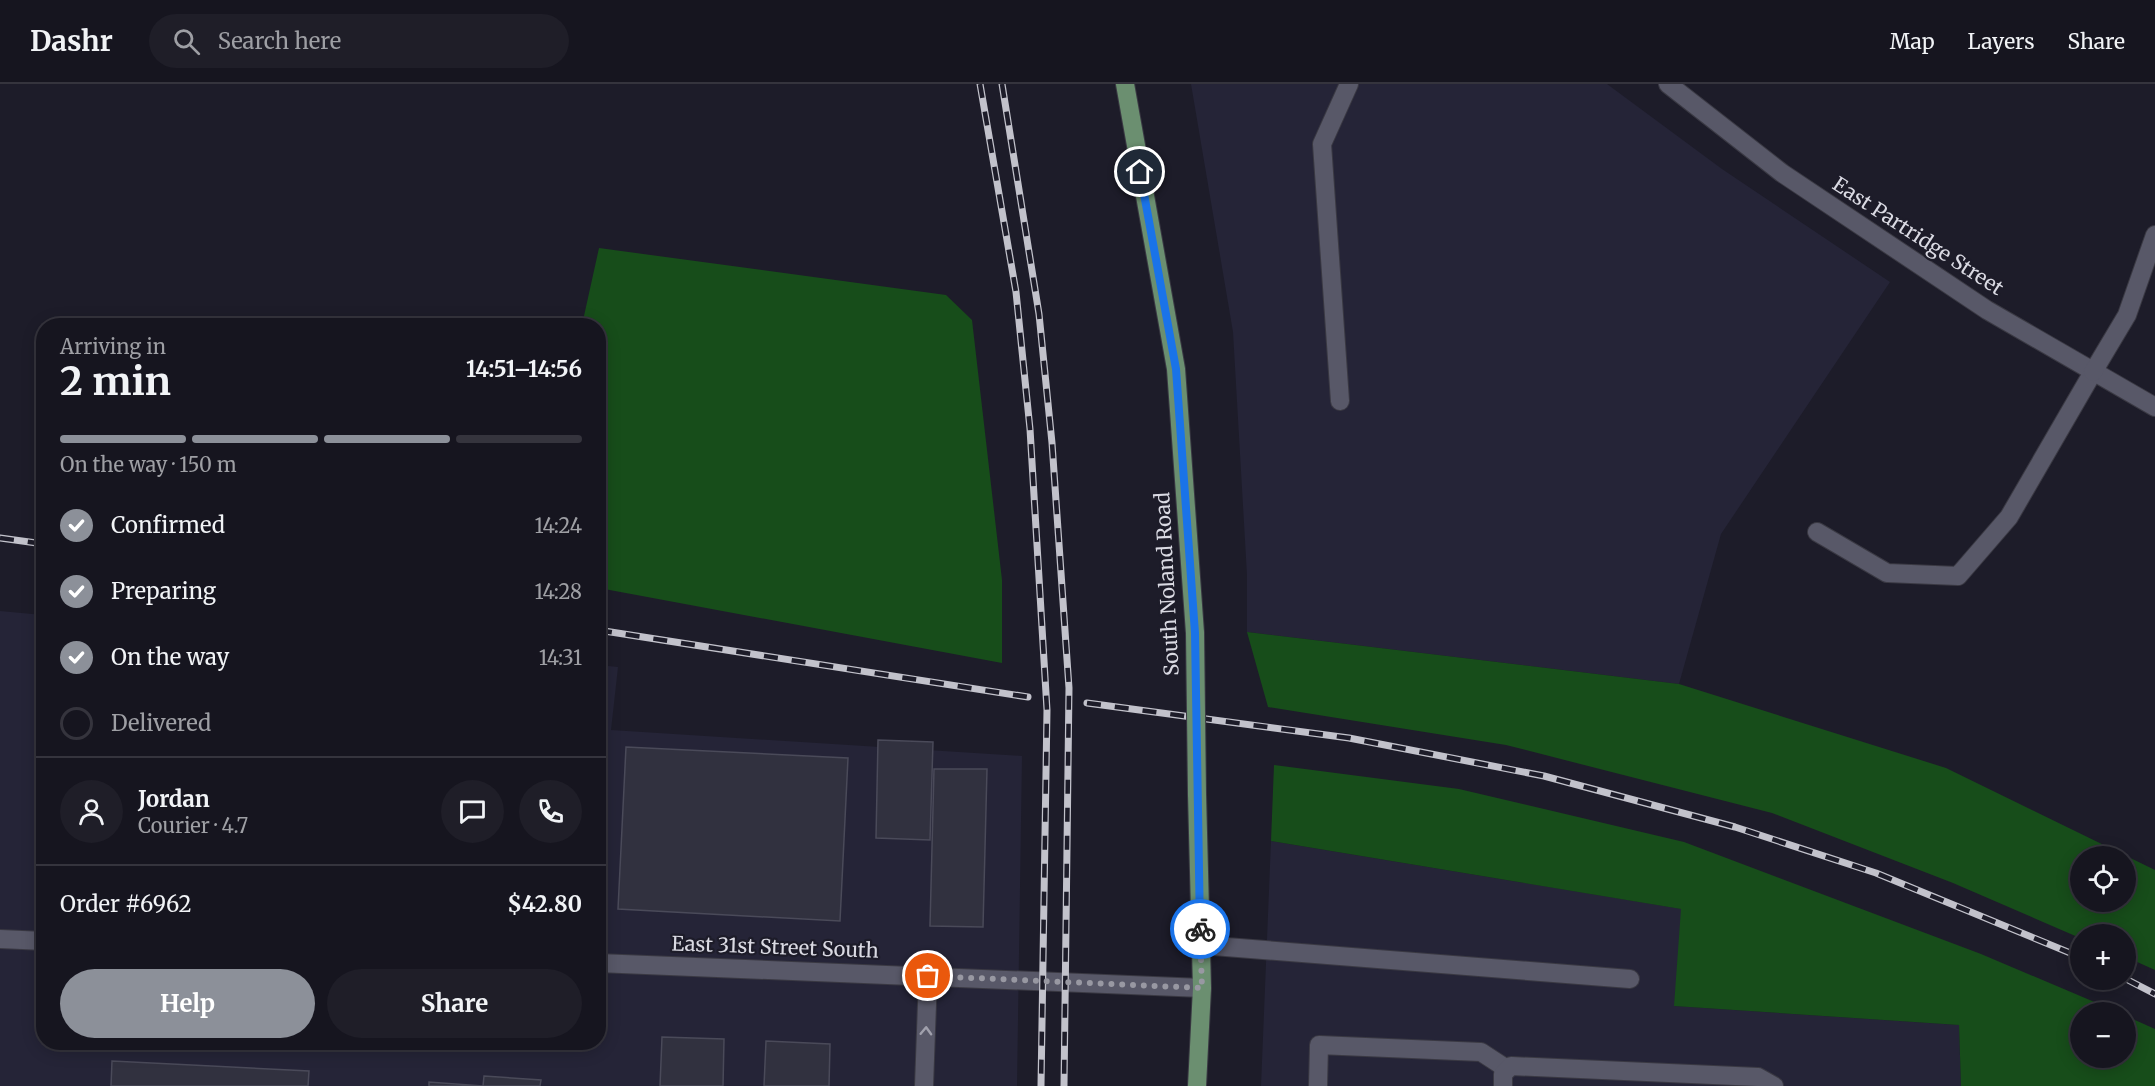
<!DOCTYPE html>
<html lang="en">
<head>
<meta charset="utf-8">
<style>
	:root { --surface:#16151f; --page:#1f1e28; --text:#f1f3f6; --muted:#9e9fa4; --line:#35343d; --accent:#8c9099 }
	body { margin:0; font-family:Merriweather,serif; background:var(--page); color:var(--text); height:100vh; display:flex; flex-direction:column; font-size:22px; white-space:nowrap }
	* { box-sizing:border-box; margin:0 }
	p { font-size:20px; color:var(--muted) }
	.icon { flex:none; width:33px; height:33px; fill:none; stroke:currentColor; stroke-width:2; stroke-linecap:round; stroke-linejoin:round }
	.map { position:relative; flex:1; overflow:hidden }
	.side { position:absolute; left:36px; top:234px; width:570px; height:732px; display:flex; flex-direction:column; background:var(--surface); border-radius:24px; box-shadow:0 3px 15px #0003,0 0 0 2px var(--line) }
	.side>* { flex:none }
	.controls { position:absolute; left:2070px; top:762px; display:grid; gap:12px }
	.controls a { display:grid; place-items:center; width:66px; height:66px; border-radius:50%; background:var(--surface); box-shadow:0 3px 15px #0003,0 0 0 2px var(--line); font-size:30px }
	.pin { position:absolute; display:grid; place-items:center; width:51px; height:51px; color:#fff; margin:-26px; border:3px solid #fff; border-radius:50%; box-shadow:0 2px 6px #0007 }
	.courier { position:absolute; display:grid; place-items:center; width:60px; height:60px; margin:-30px; border:4px solid #1a73e8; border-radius:50%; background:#fff; color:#222; box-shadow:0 2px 8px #0007 }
	.overview em { font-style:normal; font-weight:700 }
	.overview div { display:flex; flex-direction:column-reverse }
	.overview { display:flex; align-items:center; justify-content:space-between; height:102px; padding:0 24px }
	h1 { font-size:39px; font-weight:700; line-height:45px }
	.bar { display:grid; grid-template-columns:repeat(4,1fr); gap:9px 6px; align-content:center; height:72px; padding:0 24px }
	.bar i { height:8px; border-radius:4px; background:var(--line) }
	.bar .on { background:var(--accent) }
	.bar p { grid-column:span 4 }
	.line { display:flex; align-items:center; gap:15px; padding:0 24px; border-top:2px solid var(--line) }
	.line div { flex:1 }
	.round { display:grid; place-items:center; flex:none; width:63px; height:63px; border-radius:32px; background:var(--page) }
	ol { padding:0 24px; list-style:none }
	li { display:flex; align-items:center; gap:18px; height:66px }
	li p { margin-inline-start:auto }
	li .icon { padding:6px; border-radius:50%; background:var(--accent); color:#fff; stroke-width:4 }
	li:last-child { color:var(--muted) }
	li i { width:33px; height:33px; border:3px solid var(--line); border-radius:50% }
	.cta { display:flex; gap:12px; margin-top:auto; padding:12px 24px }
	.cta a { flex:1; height:69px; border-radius:36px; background:var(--accent); color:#fff; font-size:24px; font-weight:700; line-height:69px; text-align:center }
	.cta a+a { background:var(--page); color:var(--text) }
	header { display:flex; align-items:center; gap:36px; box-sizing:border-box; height:84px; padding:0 30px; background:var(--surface); border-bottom:2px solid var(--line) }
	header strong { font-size:28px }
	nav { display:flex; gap:33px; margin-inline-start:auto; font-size:21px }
	.search { width:420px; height:54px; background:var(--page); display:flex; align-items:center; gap:15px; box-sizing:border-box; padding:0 21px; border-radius:33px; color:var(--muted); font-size:22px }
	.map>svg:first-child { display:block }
	.built { fill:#252437 }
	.green { fill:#174d1a; fill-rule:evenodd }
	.building { fill:#31313f; stroke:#4a4a59; stroke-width:1.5 }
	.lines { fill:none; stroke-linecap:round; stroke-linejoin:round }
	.lane-casing { stroke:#3a3943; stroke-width:20 }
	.street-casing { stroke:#3a3943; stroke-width:20 }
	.primary-casing { stroke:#3a3943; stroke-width:20 }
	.lane { stroke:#585868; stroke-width:18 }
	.street { stroke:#585868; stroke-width:18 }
	.primary { stroke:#6b8f70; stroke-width:18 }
	.rail-casing { stroke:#c2c2cb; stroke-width:7 }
	.rail { stroke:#1d1c29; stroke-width:4.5; stroke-dasharray:14; stroke-linecap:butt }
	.primary-bridge-casing { stroke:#3a3943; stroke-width:20; stroke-linecap:butt }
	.primary-bridge { stroke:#6b8f70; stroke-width:18 }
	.oneway { stroke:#a0a0ac }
	.done { stroke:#9898a2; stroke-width:6; stroke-dasharray:0 10.8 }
	.route { stroke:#1a73e8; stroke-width:8 }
	.labels { text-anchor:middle; stroke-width:4.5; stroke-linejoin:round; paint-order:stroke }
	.street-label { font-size:20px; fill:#dadae3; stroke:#1d1c29 }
</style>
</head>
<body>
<header>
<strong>Dashr</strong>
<div class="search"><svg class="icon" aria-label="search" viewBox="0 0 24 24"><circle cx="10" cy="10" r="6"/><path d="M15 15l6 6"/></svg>Search here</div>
<nav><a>Map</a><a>Layers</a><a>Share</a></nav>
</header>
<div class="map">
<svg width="2155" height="1002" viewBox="0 0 2155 1002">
	<rect width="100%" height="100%" fill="#1d1c29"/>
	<g class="built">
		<path d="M1191,0h416l115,85 168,113 -169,252 -42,150 -432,-52v-57l-14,-243z"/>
		<path d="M0,527l43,4 1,427h554l1,-377 19,2 -7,63 411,26 -5,330h-1017z"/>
		<path d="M1271,757l411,68 -7,97 284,19 2,61h-700z"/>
	</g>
	<g class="green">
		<path d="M599,164l347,47 26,25 30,260v83l-403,-75 -1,-262 -16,-1z"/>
		<path d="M1247,548l432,52 267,84 209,102v100l-29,-13v-23h-46v4l-127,-55 -181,-70 -266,-68 -238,-38zM2126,772v46h-46v-46z"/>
		<path d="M1274,681l185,24 225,53 297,112 137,58h-38v46h46v-42l29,13v57h-194l-2,-61 -285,-19 7,-97 -410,-68z"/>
	</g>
	<g class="building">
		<path d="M878,656l55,2 -3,98 -54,-2z"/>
		<path d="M626,663l222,11 -8,163 -222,-12z"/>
		<path d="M934,685h53l-4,158 -53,-1z"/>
		<path d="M662,953l62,2 -1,47h-63z"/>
		<path d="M766,957l64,3 -1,42h-65z"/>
		<path d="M112,977l197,10 -1,15h-197z"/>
		<path d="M484,992l57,4 -1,6h-111v-4l54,4z"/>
	</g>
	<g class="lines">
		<g class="lane-casing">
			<g id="lane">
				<path d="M1340,317l-18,-257 27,-60"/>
				<path d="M1817,448l70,41 71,3 51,-59 84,-145"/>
				<path d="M1201,861l429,34"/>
				<path d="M924,1002l4,-110"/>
				<path d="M1318,1002l1,-41 162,7 26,17"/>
				<path d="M1503,1002v-12l8,-8 247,11 16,9"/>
			</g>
		</g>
		<g class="street-casing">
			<g id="street">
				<path d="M1668,0l114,89 205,137 168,97"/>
				<path d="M2093,288l34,-57 28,-80"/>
				<path d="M0,855l44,2"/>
				<path d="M598,879l604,25"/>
			</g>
		</g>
		<g class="primary-casing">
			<g id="primary">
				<path d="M1125,0l51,285 19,264"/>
				<path d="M1197,1002l5,-98 -5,-194"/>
			</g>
		</g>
		<use href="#lane" class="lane"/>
		<use href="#street" class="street"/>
		<use href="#primary" class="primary"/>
		<g class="rail-casing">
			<g id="rail">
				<path d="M980,0l36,208 14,137 17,281 -6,376"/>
				<path d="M1002,0l37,230 13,129 17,245 -5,398"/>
				<path d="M0,454l44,6"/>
				<path d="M598,546l430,67"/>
				<path d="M1087,619l262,35 195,38 191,51 141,46 204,84"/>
				<path d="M2126,895l29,15"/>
			</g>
		</g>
		<use href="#rail" class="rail"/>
		<g class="primary-bridge-casing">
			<path id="primary-bridge" d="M1195,549l2,161"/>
		</g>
		<use href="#primary-bridge" class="primary-bridge"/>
	</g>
	<defs><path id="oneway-chevron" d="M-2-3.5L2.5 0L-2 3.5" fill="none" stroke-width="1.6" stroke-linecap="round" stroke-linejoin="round" transform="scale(1.5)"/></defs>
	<use class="oneway" href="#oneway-chevron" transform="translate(926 947) rotate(-88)"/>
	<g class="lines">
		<path class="done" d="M928,892l274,12 -2,-59"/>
		<path class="route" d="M1140,88l36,197 19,264 5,296"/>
	</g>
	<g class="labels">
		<g class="street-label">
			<text transform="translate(1918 152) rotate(33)" y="7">East Partridge Street</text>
			<text transform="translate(1167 500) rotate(-93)" y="7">South Noland Road</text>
			<text transform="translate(775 863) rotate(2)" y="7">East 31st Street South</text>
		</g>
	</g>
</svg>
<div class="controls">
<a><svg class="icon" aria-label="locate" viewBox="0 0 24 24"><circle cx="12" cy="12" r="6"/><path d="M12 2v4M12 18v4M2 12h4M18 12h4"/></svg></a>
<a>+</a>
<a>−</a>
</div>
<div class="pin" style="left:928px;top:892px;background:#ea580c"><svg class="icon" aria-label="bag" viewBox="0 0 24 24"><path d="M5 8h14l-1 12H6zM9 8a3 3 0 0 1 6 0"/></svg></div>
<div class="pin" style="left:1140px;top:88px;background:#1f2937"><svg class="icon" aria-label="home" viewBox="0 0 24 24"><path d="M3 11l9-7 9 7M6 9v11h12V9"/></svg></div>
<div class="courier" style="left:1200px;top:845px"><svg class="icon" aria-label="bike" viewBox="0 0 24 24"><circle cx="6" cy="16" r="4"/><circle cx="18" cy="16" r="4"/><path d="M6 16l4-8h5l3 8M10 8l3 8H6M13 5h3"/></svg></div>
<section class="side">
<div class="overview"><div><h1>2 min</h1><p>Arriving in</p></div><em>14:51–14:56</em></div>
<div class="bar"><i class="on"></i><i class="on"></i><i class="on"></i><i></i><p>On the way · 150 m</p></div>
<ol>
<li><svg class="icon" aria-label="check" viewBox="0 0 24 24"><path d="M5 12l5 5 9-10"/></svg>Confirmed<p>14:24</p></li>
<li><svg class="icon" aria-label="check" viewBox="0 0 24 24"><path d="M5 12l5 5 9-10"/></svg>Preparing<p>14:28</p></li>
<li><svg class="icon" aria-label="check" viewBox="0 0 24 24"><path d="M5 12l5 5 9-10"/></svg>On the way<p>14:31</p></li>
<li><i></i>Delivered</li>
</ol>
<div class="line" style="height:108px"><a class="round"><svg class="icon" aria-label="person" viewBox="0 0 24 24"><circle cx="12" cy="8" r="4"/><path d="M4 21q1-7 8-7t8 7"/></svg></a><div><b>Jordan</b><p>Courier · 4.7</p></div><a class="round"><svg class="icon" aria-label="chat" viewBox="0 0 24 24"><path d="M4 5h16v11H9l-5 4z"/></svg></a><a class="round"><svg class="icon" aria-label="phone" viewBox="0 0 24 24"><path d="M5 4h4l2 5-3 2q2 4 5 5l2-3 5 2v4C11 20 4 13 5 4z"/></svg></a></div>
<div class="line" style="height:78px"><div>Order #6962</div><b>$42.80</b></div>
<div class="cta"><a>Help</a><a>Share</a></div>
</section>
</div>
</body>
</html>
